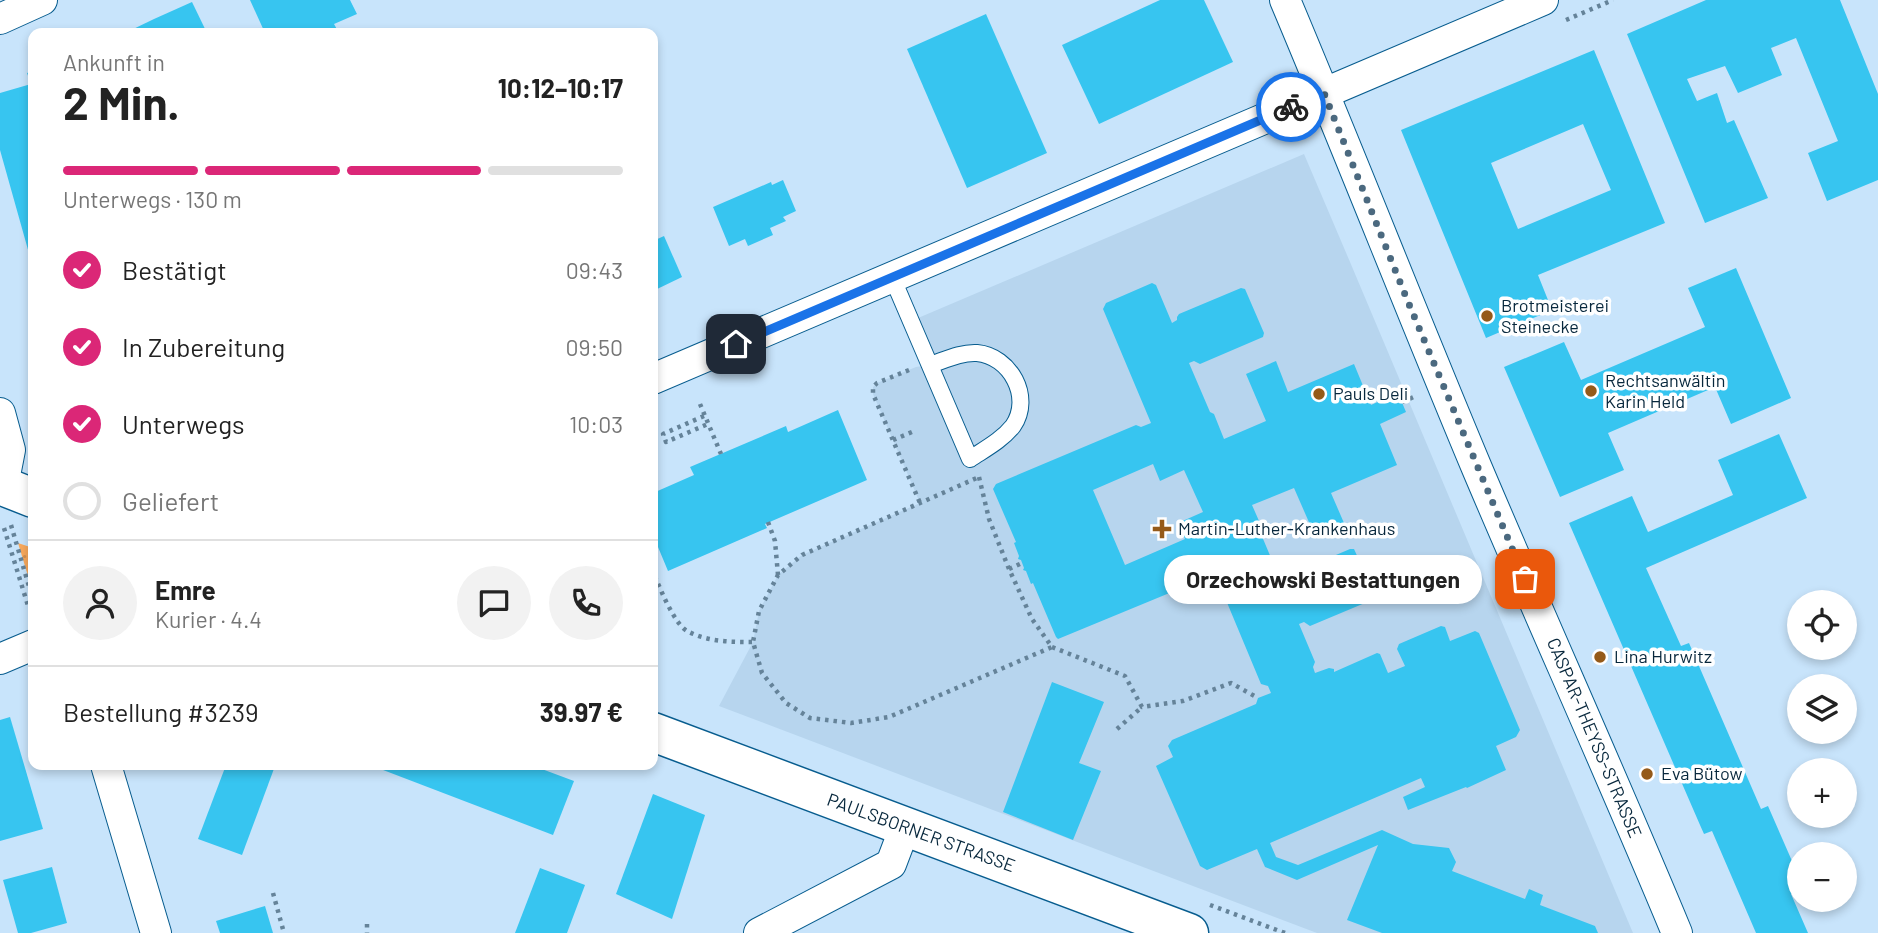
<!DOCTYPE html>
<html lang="de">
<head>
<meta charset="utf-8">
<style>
	:root { --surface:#fff; --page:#f2f2f2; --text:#222; --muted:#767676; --line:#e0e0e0; --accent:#db2777 }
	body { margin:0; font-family:Barlow,sans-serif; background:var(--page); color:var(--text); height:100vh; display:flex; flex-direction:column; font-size:26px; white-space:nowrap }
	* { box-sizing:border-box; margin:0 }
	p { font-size:23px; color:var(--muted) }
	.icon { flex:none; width:38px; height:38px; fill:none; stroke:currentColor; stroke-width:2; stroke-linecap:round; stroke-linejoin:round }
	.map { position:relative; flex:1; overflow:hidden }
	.sheet { position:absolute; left:28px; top:28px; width:630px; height:742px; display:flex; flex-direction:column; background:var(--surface); border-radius:14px; box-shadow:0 4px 10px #0003 }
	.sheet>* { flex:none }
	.controls { position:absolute; left:1787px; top:590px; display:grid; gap:14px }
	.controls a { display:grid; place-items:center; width:70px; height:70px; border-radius:50%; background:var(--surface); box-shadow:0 4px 10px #0003; font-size:35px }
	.pin { position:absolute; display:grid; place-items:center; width:60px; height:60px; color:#fff; margin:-30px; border-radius:14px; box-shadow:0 4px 10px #0006 }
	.courier { position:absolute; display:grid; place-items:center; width:70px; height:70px; margin:-35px; border:5px solid #1a73e8; border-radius:50%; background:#fff; color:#222; box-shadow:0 2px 9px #0007 }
	.bubble { position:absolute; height:49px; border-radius:24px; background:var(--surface); box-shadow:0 4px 10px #0003; font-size:23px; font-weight:700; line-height:49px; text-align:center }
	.headline em { font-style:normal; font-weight:700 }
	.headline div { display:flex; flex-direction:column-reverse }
	.headline { display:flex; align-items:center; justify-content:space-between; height:119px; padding:0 35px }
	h1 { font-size:46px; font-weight:700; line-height:52px }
	.bar { display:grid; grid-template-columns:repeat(4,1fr); gap:10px 7px; align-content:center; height:84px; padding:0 35px }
	.bar i { height:9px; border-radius:5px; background:var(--line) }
	.bar .active { background:var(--accent) }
	.bar p { grid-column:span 4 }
	.line { display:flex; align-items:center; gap:18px; padding:0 35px; border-top:2px solid var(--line) }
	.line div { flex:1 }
	.round { display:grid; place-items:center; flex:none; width:74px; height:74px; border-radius:37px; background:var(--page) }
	ol { padding:0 35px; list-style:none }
	li { display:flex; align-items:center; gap:21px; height:77px }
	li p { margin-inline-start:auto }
	li .icon { padding:7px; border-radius:50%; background:var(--accent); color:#fff; stroke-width:4 }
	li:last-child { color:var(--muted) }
	li i { width:38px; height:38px; border:4px solid var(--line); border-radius:50% }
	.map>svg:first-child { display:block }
	.built { fill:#b7d5ee }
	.grass { fill:url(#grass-dots) }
	.building { fill:#37c5f0; fill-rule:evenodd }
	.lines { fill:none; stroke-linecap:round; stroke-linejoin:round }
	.lane-casing { stroke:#085d8f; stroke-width:18 }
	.street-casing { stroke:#085d8f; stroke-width:32 }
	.secondary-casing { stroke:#085d8f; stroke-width:41 }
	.path { stroke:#658399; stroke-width:4.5; stroke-dasharray:3.5 5; stroke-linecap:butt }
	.lane { stroke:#fff; stroke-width:16 }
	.street { stroke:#fff; stroke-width:30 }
	.secondary { stroke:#fff; stroke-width:38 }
	.done { stroke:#4b697f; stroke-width:7; stroke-dasharray:0 12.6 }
	.route { stroke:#1a73e8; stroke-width:9 }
	.poi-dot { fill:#955a19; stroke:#fff; stroke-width:2.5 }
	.labels { text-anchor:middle; stroke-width:7; stroke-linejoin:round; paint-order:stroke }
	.poi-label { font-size:18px; fill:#07273c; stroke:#fff; text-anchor:start }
	.street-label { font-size:18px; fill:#07273c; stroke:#fff }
</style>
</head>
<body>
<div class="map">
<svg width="1878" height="933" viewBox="0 0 1878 933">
	<defs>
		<pattern id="grass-dots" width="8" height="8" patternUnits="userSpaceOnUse" patternTransform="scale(1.75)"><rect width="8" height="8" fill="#f9a95c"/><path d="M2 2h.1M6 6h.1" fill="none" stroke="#d49151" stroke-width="1.8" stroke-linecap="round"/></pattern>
	</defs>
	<rect width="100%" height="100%" fill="#c8e4fb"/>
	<path class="built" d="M1304,154l46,108 283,671h-316l-598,-227 34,-64 6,-31 19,-36 24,-20 118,-52 -47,-109v-7l4,-4 39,-16 14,-2 -19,-44z"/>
	<path class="grass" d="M18,543l15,5 -1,41z"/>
	<g class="building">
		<path d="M250,0h100l7,14 -23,10 5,9h-74z"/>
		<path d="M1160,0h44l29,62 -134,62 -37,-79z"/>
		<path d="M1706,0h134l38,94v86l-51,21 -19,-48 30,-12 -42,-103 -25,10 11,27 -44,18 -13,-27 -38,13 10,22 20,-8 10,30 7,-3 34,78 -63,25 -78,-189z"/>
		<path d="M192,2l15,31h-82l29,-14z"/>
		<path d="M986,14l61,139 -80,35 -60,-139z"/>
		<path d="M1594,50l71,173 -127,52 14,35 -66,28 -85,-208zM1583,124l28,66 -93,39 -27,-66z"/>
		<path d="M33,71v193h-1l-32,-114v-57l31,-9 -4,-11z"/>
		<path d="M783,180l13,31 -13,6 3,4 -16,7 3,7 -25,11 -3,-7 -16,7 -16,-39 58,-25 1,3z"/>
		<path d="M664,236l18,41 -29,14v-50z"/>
		<path d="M1736,268l55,130 -60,26 -16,-37 -107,46 16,37 -64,27 -56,-130 60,-25 17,38 124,-53 -17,-39z"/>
		<path d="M1152,283l4,2 16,38 5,-3v-3l2,-3 62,-26 4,1 19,44 -1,4 -63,27 -6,-3 -5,2 21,49 4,2 10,25 42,-18 -20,-47 30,-13 12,31 66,-28 17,41 27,-12 8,19 -26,12 17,41 -66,28 13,30 -29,13 -21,-48 -42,17 11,25 -2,4 21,50 5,-2 2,-7 61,-26h4l20,44 -2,7 -62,26 -6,-4 -5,2 16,38 -2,5 2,6 14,-5 5,1v3l43,-19 3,1 8,19 17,-7 -8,-17 2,-5 42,-18 4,1 5,14 25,-10 4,2 41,97 -4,7 -20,9 10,24 -39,18 -1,-1 -58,23 -5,-13 22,-10 -4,-9 -151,65 6,14 22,8 84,-35 31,14 36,4 7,14 -4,9 73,28 4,-10 14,6 -3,10 55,21 3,7h-216l-35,-13 31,-75 -81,35 -32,-13 -8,-18 -50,21 -7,-4 -44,-100 17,-9 -5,-11 4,-6 84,-36 2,-6 13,-5 -3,-7 -7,-2 -48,-115 -9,4 -3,7 -143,59 -2,-2 -23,-54 -2,1 -5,-13 -3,-1 1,-2 -3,-8 -3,-1 1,-3 -5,-13 2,-1 -23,-53 3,-5 140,-59 5,2 10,-4 -48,-114 3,-6zM1153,464l7,17 24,-11 19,42 -25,11 7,16 -60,26 -32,-75z"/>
		<path d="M838,410l29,70 -102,44 2,4 -99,43 -15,-36v-42l41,-18 -4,-8 96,-41 2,6z"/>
		<path d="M1779,434l28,64 -161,70 35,78 8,-3 72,166 7,-3 31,71v14l-8,3 17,39h-52l-44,-102 -8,3 -4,-9 -131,-302 63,-27 16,36 85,-37 -15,-35z"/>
		<path d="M1052,682l52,20 -25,61 22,8 -28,69 -70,-28z"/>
		<path d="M10,717l33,112 -43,12v-121z"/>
		<path d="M226,765h44l5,1 -33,89 -44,-16z"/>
		<path d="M370,765h161l43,16 -21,54z"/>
		<path d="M653,794l52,21 -33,104 -56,-25z"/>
		<path d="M52,867l15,56 -36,10h-13l-15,-53z"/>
		<path d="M540,868l45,17 -18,48h-52z"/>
		<path d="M265,906l8,27h-53l-4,-12z"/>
	</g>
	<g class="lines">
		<g class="lane-casing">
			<path id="lane" d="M892,277l78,182c15,-10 32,-19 43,-33 20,-29 -3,-70 -36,-73 -16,-1 -32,7 -47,12"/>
		</g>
		<g class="street-casing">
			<g id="street">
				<path d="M1285,0c65,154 126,311 191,466 66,156 136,310 201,467"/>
				<path d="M0,19l42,-19"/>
				<path d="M653,379l890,-379"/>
				<path d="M0,413l10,37 -7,36"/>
				<path d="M0,659l33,-14"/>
				<path d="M106,765l50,168"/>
				<path d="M759,933l132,-69 14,-37"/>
			</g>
		</g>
		<g class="secondary-casing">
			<g id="secondary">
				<path d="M0,485l33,13"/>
				<path d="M653,732l536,201"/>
			</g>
		</g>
		<g class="path">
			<path d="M1566,20l47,-20"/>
			<path d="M909,370l-32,13 -4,4v7l47,109"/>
			<path d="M1402,402l14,-6"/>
			<path d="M700,404l21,50"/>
			<path d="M704,416l-41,18 3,8 42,-18"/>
			<path d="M893,440l19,-8"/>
			<path d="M979,477l10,42 20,50 23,50 20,28 -163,70 -38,6 -41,-5 -24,-15 -24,-30 -9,-31 6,-31 19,-36 24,-20z"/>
			<path d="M768,522l7,19 3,34"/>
			<path d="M11,525l22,75"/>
			<path d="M4,528l25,81"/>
			<path d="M1009,569l13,-6"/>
			<path d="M653,580l3,-1c6,14 19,45 31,52 21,11 44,11 66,11"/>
			<path d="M1052,647l73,29 17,31 41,-6 48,-18 27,15"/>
			<path d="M1117,729l25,-22"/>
			<path d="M305,765l2,1"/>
			<path d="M273,893l11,40"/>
			<path d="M1210,905l75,28"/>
			<path d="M367,924v9"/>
		</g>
		<use href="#lane" class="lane"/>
		<use href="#street" class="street"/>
		<use href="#secondary" class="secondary"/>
	</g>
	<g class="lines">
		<path class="done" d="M1291,107l33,-14 82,204 119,282"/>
		<path class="route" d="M736,344l555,-237"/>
	</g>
	<g class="poi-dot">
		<circle cx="1487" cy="316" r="7"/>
		<circle cx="1591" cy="391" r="7"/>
		<circle cx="1319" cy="394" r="7"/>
		<path d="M1158.5 518.5h7v7h7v7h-7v7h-7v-7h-7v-7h7z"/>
		<circle cx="1600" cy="657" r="7"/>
		<circle cx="1647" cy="774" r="7"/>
	</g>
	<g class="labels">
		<g class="poi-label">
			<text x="1501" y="312">Brotmeisterei<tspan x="1501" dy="21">Steinecke</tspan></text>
			<text x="1605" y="387">Rechtsanwältin<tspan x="1605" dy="21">Karin Held</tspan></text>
			<text x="1333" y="400">Pauls Deli</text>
			<text x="1178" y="535">Martin-Luther-Krankenhaus</text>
			<text x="1614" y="663">Lina Hurwitz</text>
			<text x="1661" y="780">Eva Bütow</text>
		</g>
		<g class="street-label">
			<text transform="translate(1594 738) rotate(67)" y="6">CASPAR-THEYSS-STRASSE</text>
			<text transform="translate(921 833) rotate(20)" y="6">PAULSBORNER STRASSE</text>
		</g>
	</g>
</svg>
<div class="controls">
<a><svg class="icon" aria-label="locate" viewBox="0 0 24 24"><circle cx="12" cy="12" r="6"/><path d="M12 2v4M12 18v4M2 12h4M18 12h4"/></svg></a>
<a><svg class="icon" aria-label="layers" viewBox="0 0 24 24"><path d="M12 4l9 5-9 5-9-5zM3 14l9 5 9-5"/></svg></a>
<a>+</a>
<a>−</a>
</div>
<div class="pin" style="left:1525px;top:579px;background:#ea580c"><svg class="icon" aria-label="bag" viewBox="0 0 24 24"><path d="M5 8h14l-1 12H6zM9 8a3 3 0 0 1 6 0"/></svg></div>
<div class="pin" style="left:736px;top:344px;background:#1f2937"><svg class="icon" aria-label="home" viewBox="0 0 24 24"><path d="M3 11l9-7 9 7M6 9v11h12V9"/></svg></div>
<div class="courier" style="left:1291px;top:107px"><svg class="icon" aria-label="bike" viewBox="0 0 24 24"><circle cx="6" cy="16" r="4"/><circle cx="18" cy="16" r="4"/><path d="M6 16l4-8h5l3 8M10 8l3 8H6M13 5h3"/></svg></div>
<div class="bubble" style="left:1164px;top:555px;width:318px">Orzechowski Bestattungen</div>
<section class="sheet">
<div class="headline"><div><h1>2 Min.</h1><p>Ankunft in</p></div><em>10:12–10:17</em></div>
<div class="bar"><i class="active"></i><i class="active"></i><i class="active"></i><i></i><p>Unterwegs · 130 m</p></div>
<ol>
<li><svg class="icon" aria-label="check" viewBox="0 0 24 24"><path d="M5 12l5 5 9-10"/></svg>Bestätigt<p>09:43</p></li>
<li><svg class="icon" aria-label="check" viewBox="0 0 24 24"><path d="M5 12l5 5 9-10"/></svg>In Zubereitung<p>09:50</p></li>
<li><svg class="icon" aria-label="check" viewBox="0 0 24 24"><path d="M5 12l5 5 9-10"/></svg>Unterwegs<p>10:03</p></li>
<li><i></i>Geliefert</li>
</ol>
<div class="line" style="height:126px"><a class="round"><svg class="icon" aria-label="person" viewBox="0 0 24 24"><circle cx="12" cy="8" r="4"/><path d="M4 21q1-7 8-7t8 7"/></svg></a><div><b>Emre</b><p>Kurier · 4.4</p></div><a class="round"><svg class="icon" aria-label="chat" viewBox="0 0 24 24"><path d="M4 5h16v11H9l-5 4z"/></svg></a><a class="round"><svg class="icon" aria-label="phone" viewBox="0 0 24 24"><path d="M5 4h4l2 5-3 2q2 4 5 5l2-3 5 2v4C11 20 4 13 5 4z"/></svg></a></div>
<div class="line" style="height:91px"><div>Bestellung #3239</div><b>39.97 €</b></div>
</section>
</div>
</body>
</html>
